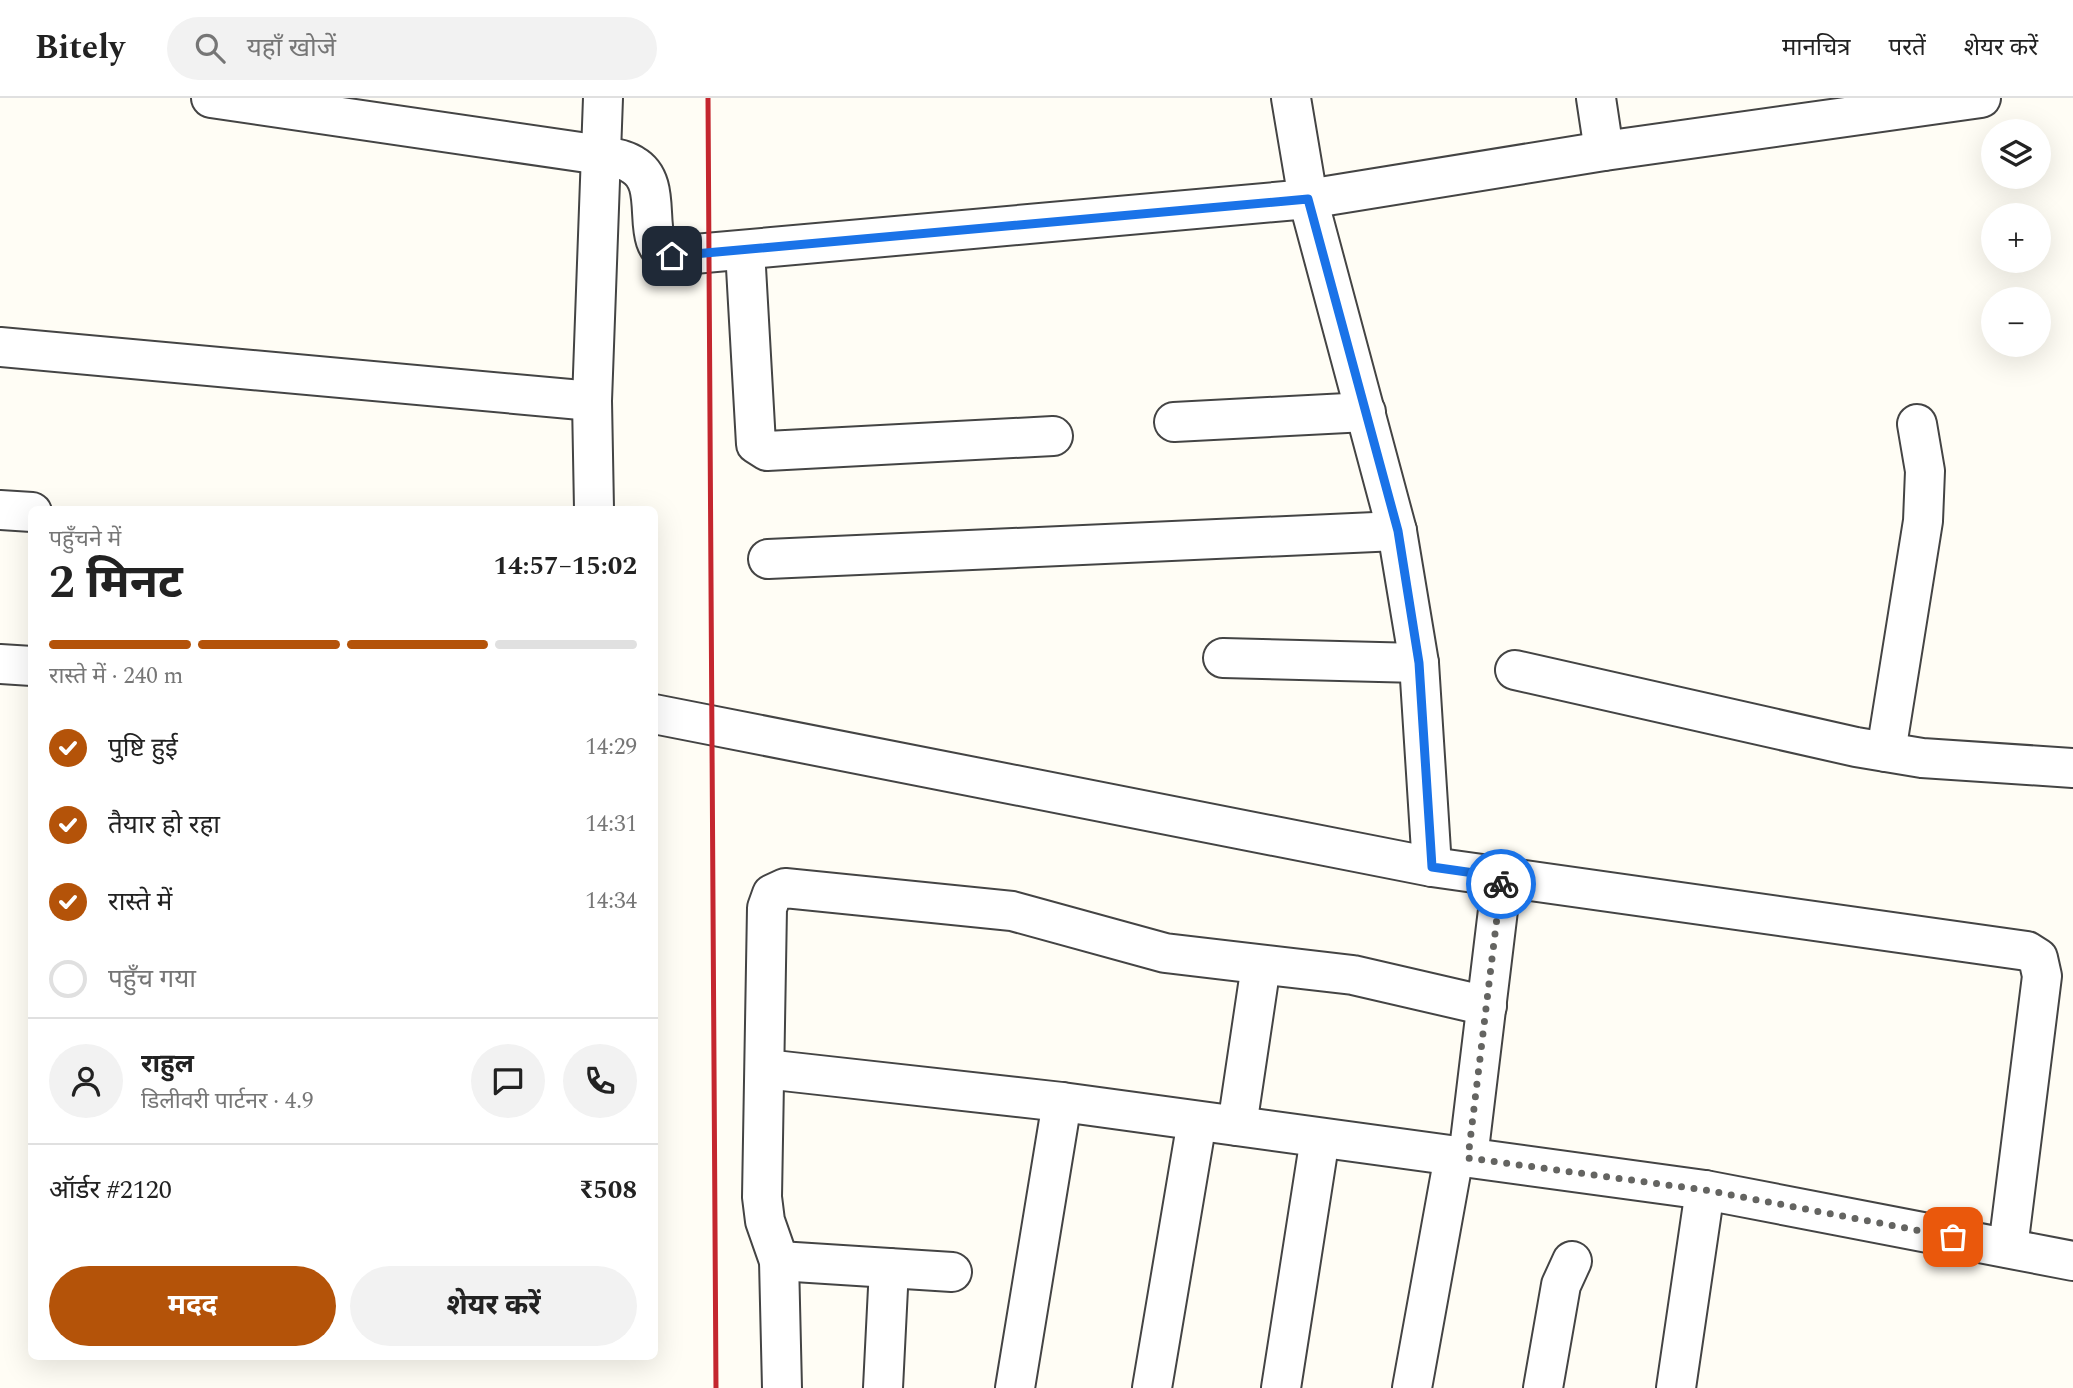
<!DOCTYPE html>
<html lang="hi">
<head>
<meta charset="utf-8">
<style>
	:root { --surface:#fff; --page:#f2f2f2; --text:#222; --muted:#767676; --line:#e0e0e0; --accent:#b45309 }
	body { margin:0; font-family:Spectral,"Noto Sans Devanagari",serif; background:var(--page); color:var(--text); height:100vh; display:flex; flex-direction:column; font-size:26px; white-space:nowrap }
	* { box-sizing:border-box; margin:0 }
	p { font-size:23px; color:var(--muted) }
	.icon { flex:none; width:38px; height:38px; fill:none; stroke:currentColor; stroke-width:2; stroke-linecap:round; stroke-linejoin:round }
	.map { position:relative; flex:1; overflow:hidden }
	.drawer { position:absolute; left:28px; top:408px; width:630px; height:854px; display:flex; flex-direction:column; background:var(--surface); border-radius:10px; box-shadow:0 7px 28px #0002 }
	.drawer>* { flex:none }
	.controls { position:absolute; left:1981px; top:21px; display:grid; gap:14px }
	.controls a { display:grid; place-items:center; width:70px; height:70px; border-radius:50%; background:var(--surface); box-shadow:0 7px 28px #0002; font-size:35px }
	.pin { position:absolute; display:grid; place-items:center; width:60px; height:60px; color:#fff; margin:-30px; border-radius:14px; box-shadow:0 4px 10px #0006 }
	.courier { position:absolute; display:grid; place-items:center; width:70px; height:70px; margin:-35px; border:5px solid #1a73e8; border-radius:50%; background:#fff; color:#222; box-shadow:0 2px 9px #0007 }
	.head em { font-style:normal; font-weight:700 }
	.head div { display:flex; flex-direction:column-reverse }
	.head { display:flex; align-items:center; justify-content:space-between; height:119px; padding:0 21px }
	h1 { font-size:46px; font-weight:700; line-height:52px }
	.bar { display:grid; grid-template-columns:repeat(4,1fr); gap:10px 7px; align-content:center; height:84px; padding:0 21px }
	.bar i { height:9px; border-radius:5px; background:var(--line) }
	.bar .active { background:var(--accent) }
	.bar p { grid-column:span 4 }
	.line { display:flex; align-items:center; gap:18px; padding:0 21px; border-top:2px solid var(--line) }
	.line div { flex:1 }
	.round { display:grid; place-items:center; flex:none; width:74px; height:74px; border-radius:37px; background:var(--page) }
	ol { padding:0 21px; list-style:none }
	li { display:flex; align-items:center; gap:21px; height:77px }
	li p { margin-inline-start:auto }
	li .icon { padding:7px; border-radius:50%; background:var(--accent); color:#fff; stroke-width:4 }
	li:last-child { color:var(--muted) }
	li i { width:38px; height:38px; border:4px solid var(--line); border-radius:50% }
	.button { display:flex; gap:14px; margin-top:auto; padding:14px 21px }
	.button a { flex:1; height:80px; border-radius:42px; background:var(--accent); color:#fff; font-size:28px; font-weight:700; line-height:80px; text-align:center }
	.button a+a { background:var(--page); color:var(--text) }
	header { display:flex; align-items:center; gap:42px; box-sizing:border-box; height:98px; padding:0 35px; background:var(--surface); border-bottom:2px solid var(--line) }
	header strong { font-size:33px }
	nav { display:flex; gap:38px; margin-inline-start:auto; font-size:24px }
	.search { width:490px; height:63px; background:var(--page); display:flex; align-items:center; gap:18px; box-sizing:border-box; padding:0 24px; border-radius:38px; color:var(--muted); font-size:26px }
	.map>svg:first-child { display:block }
	.lines { fill:none; stroke-linecap:round; stroke-linejoin:round }
	.minor-casing { stroke:#444; stroke-width:42 }
	.minor { stroke:#fff; stroke-width:38 }
	.rail { stroke:#c4262e; stroke-width:5 }
	.done { stroke:#646461; stroke-width:7; stroke-dasharray:0 12.6 }
	.route { stroke:#1a73e8; stroke-width:9 }
</style>
</head>
<body>
<header>
<strong>Bitely</strong>
<div class="search"><svg class="icon" aria-label="search" viewBox="0 0 24 24"><circle cx="10" cy="10" r="6"/><path d="M15 15l6 6"/></svg>यहाँ खोजें</div>
<nav><a>मानचित्र</a><a>परतें</a><a>शेयर करें</a></nav>
</header>
<div class="map">
<svg width="2073" height="1290" viewBox="0 0 2073 1290">
	<rect width="100%" height="100%" fill="#fffdf5"/>
	<g class="lines">
		<g class="minor-casing">
			<g id="minor">
				<path d="M211,0l390,57c10,3 24,4 32,10 35,20 3,81 39,91l636,-57 296,-48 377,-53"/>
				<path d="M1291,0l17,101 89,332 22,132 13,204"/>
				<path d="M1596,0l8,53"/>
				<path d="M745,152l11,194 11,7 286,-15"/>
				<path d="M0,249l592,54"/>
				<path d="M1174,324l192,-10"/>
				<path d="M594,411l-2,-108 11,-303"/>
				<path d="M0,412l32,2"/>
				<path d="M768,461l629,-28"/>
				<path d="M1223,560l196,5"/>
				<path d="M0,566l32,2"/>
				<path d="M1515,572l341,77 66,11 151,10"/>
				<path d="M654,616l778,153 595,84 11,7 4,18 -34,272"/>
				<path d="M1886,654l37,-231 2,-50 -8,-47"/>
				<path d="M765,971l297,33 643,88 368,71"/>
				<path d="M1237,1028l24,-161"/>
				<path d="M1468,1060l34,-281"/>
				<path d="M779,1163l173,11"/>
				<path d="M782,1290l-3,-127 -14,-40 -3,-24 5,-289 5,-14 13,-6 227,23 153,42 188,22 134,31"/>
				<path d="M883,1290l6,-120"/>
				<path d="M1015,1290l47,-286"/>
				<path d="M1152,1290l45,-267"/>
				<path d="M1281,1290l39,-250"/>
				<path d="M1412,1290l42,-232"/>
				<path d="M1543,1290l18,-103 11,-24"/>
				<path d="M1676,1290l29,-198"/>
			</g>
		</g>
		<use href="#minor" class="minor"/>
		<path class="rail" d="M708,0l8,1290"/>
	</g>
	<g class="lines">
		<path class="done" d="M1501,786l-33,274 237,32 248,47"/>
		<path class="route" d="M672,158l636,-57 90,332 21,132 13,204 70,10 -1,7"/>
	</g>
</svg>
<div class="controls">
<a><svg class="icon" aria-label="layers" viewBox="0 0 24 24"><path d="M12 4l9 5-9 5-9-5zM3 14l9 5 9-5"/></svg></a>
<a>+</a>
<a>−</a>
</div>
<div class="pin" style="left:1953px;top:1139px;background:#ea580c"><svg class="icon" aria-label="bag" viewBox="0 0 24 24"><path d="M5 8h14l-1 12H6zM9 8a3 3 0 0 1 6 0"/></svg></div>
<div class="pin" style="left:672px;top:158px;background:#1f2937"><svg class="icon" aria-label="home" viewBox="0 0 24 24"><path d="M3 11l9-7 9 7M6 9v11h12V9"/></svg></div>
<div class="courier" style="left:1501px;top:786px"><svg class="icon" aria-label="bike" viewBox="0 0 24 24"><circle cx="6" cy="16" r="4"/><circle cx="18" cy="16" r="4"/><path d="M6 16l4-8h5l3 8M10 8l3 8H6M13 5h3"/></svg></div>
<section class="drawer">
<div class="head"><div><h1>2 मिनट</h1><p>पहुँचने में</p></div><em>14:57–15:02</em></div>
<div class="bar"><i class="active"></i><i class="active"></i><i class="active"></i><i></i><p>रास्ते में · 240 m</p></div>
<ol>
<li><svg class="icon" aria-label="check" viewBox="0 0 24 24"><path d="M5 12l5 5 9-10"/></svg>पुष्टि हुई<p>14:29</p></li>
<li><svg class="icon" aria-label="check" viewBox="0 0 24 24"><path d="M5 12l5 5 9-10"/></svg>तैयार हो रहा<p>14:31</p></li>
<li><svg class="icon" aria-label="check" viewBox="0 0 24 24"><path d="M5 12l5 5 9-10"/></svg>रास्ते में<p>14:34</p></li>
<li><i></i>पहुँच गया</li>
</ol>
<div class="line" style="height:126px"><a class="round"><svg class="icon" aria-label="person" viewBox="0 0 24 24"><circle cx="12" cy="8" r="4"/><path d="M4 21q1-7 8-7t8 7"/></svg></a><div><b>राहुल</b><p>डिलीवरी पार्टनर · 4.9</p></div><a class="round"><svg class="icon" aria-label="chat" viewBox="0 0 24 24"><path d="M4 5h16v11H9l-5 4z"/></svg></a><a class="round"><svg class="icon" aria-label="phone" viewBox="0 0 24 24"><path d="M5 4h4l2 5-3 2q2 4 5 5l2-3 5 2v4C11 20 4 13 5 4z"/></svg></a></div>
<div class="line" style="height:91px"><div>ऑर्डर #2120</div><b>₹508</b></div>
<div class="button"><a>मदद</a><a>शेयर करें</a></div>
</section>
</div>
</body>
</html>
